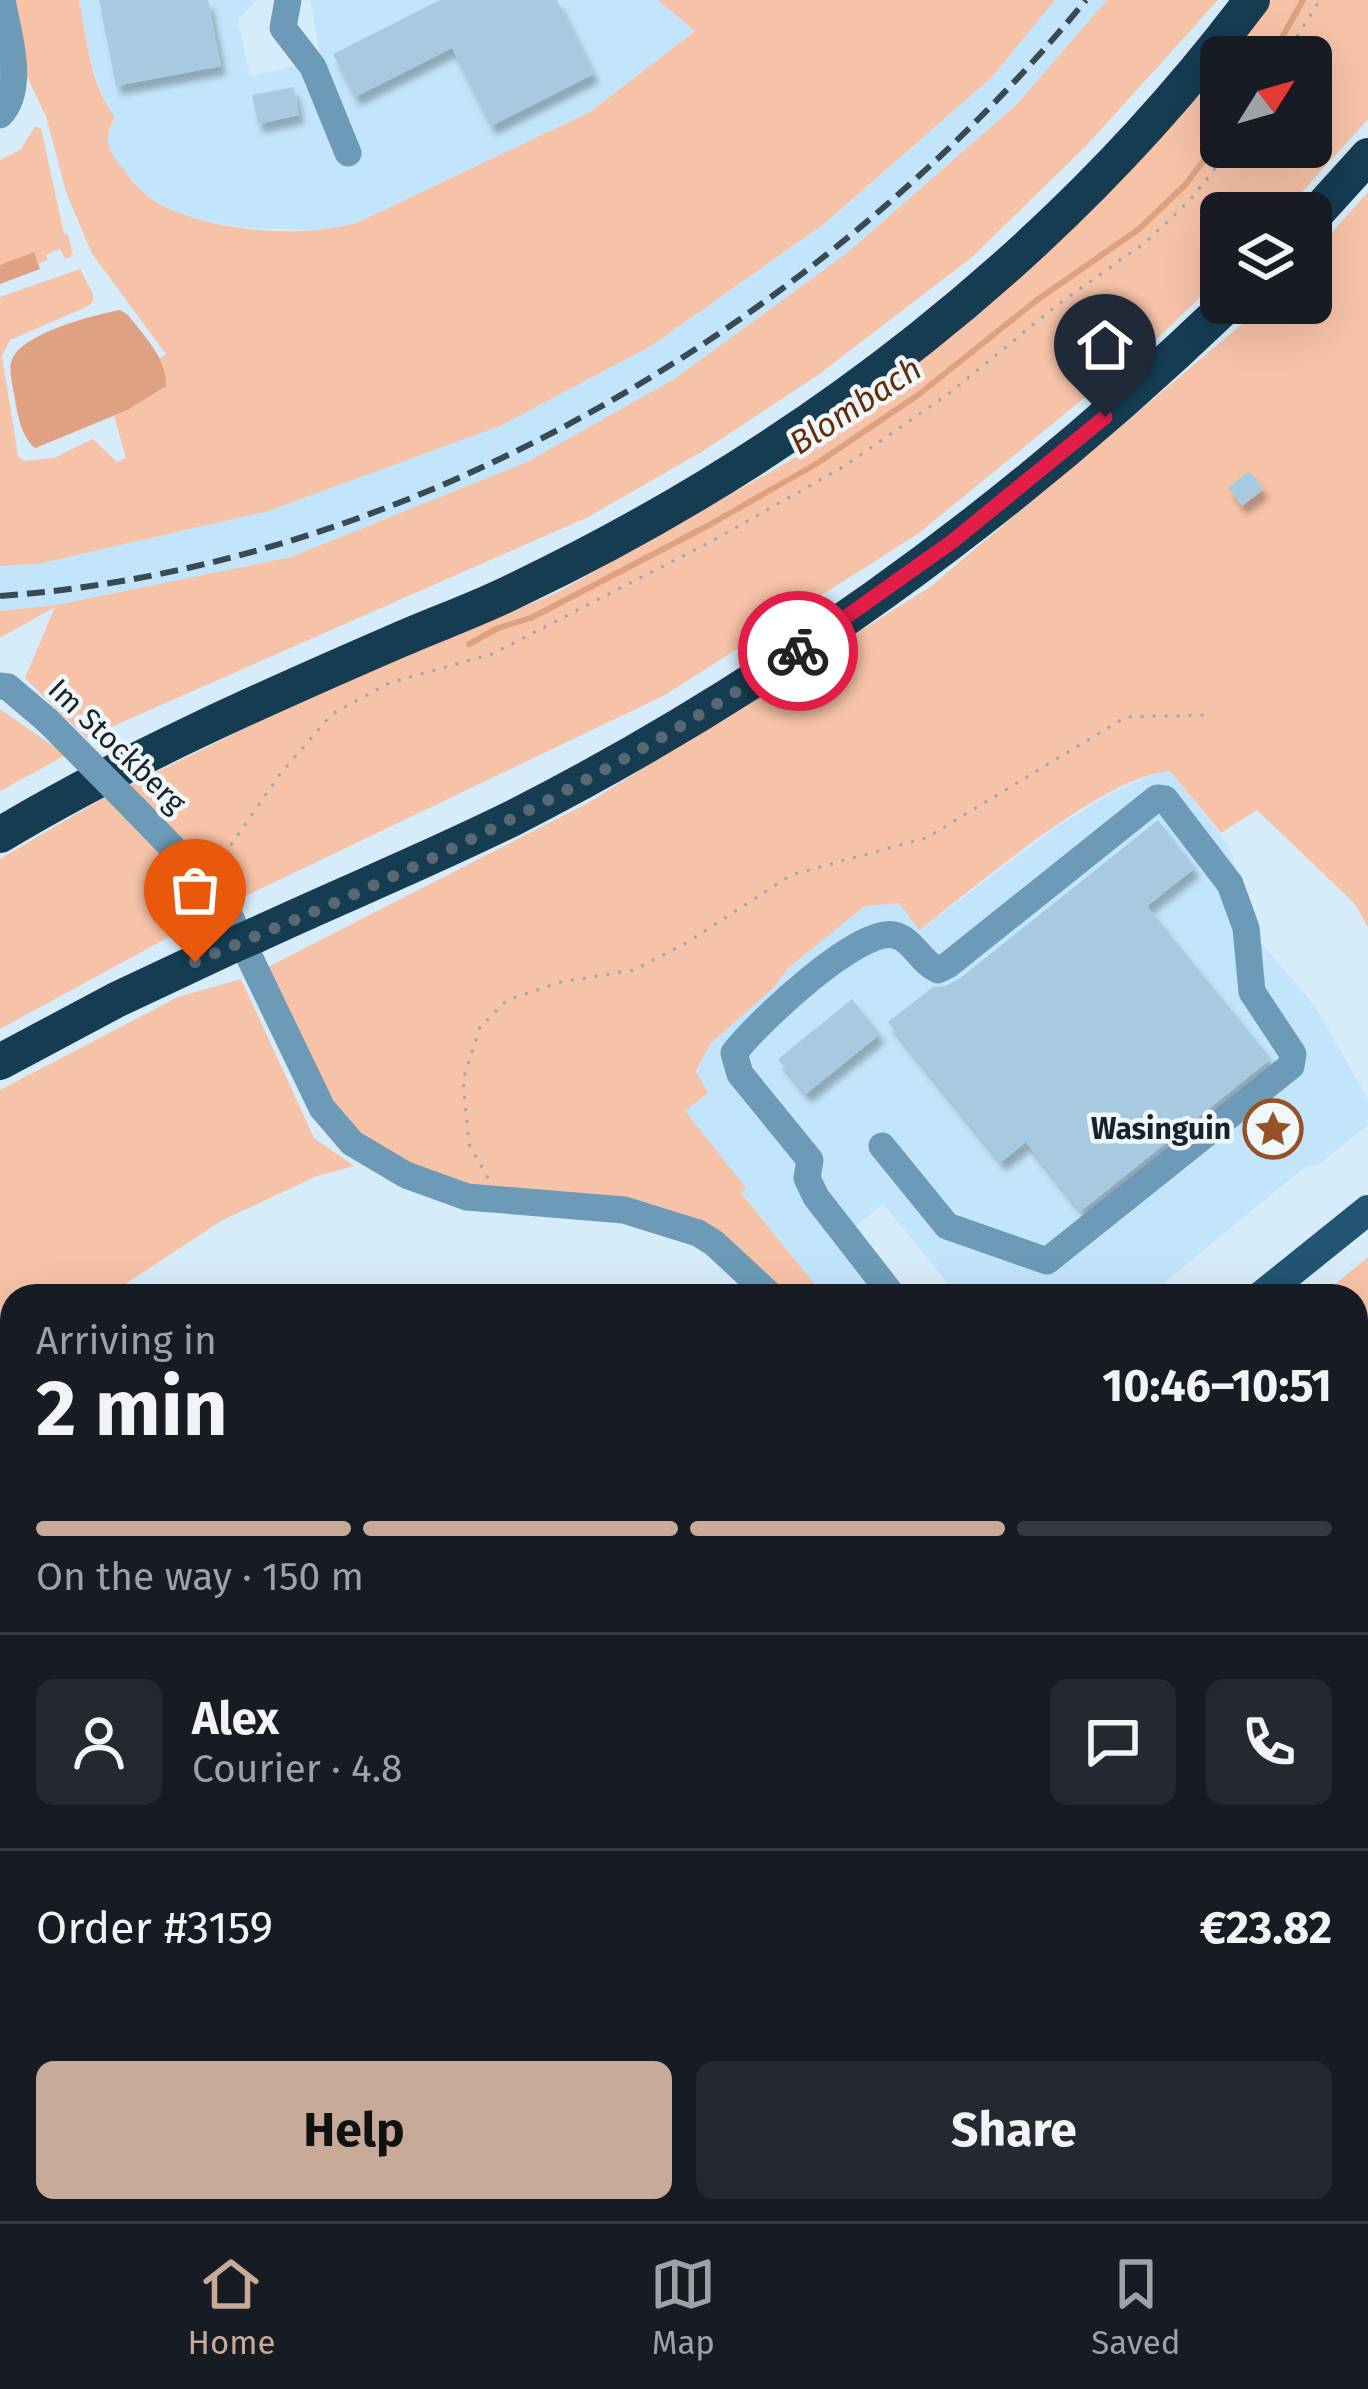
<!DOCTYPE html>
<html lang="en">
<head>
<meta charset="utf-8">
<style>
	:root { --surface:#171b24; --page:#242831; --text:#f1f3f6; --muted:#9ea1a6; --line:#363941; --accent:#c8aa99 }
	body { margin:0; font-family:"Fira Sans",sans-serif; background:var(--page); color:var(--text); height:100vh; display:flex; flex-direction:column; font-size:45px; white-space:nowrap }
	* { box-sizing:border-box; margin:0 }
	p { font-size:39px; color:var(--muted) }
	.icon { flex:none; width:66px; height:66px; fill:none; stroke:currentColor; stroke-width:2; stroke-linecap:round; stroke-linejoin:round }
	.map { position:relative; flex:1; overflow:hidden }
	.details { position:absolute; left:0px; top:1284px; width:1368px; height:939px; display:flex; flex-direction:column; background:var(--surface); border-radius:36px 36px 0 0; box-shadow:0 12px 48px #0002 }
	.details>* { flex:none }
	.needle { width:78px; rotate:53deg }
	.buttons { position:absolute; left:1200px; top:36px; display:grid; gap:24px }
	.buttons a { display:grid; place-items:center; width:132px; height:132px; border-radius:18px; background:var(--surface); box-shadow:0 12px 48px #0002; font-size:60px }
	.pin { position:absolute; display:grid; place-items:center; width:102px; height:102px; color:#fff; margin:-123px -51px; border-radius:50% 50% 50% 0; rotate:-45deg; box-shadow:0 0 12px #0007 }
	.pin .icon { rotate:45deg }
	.courier { position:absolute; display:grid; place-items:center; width:120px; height:120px; margin:-60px; border:9px solid #e11d48; border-radius:50%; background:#fff; color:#222; box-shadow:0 3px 15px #0007 }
	.overview em { font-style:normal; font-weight:700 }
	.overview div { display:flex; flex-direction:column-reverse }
	.overview { display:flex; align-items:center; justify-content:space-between; height:204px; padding:0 36px }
	h1 { font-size:78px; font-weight:700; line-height:90px }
	.bar { display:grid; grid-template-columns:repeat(4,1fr); gap:18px 12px; align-content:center; height:144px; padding:0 36px }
	.bar i { height:15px; border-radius:9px; background:var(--line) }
	.bar .current { background:var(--accent) }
	.bar p { grid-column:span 4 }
	.line { display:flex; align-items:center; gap:30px; padding:0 36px; border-top:3px solid var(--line) }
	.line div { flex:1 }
	.round { display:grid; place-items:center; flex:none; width:126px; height:126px; border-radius:18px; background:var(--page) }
	.action { display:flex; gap:24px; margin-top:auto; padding:24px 36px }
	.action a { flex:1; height:138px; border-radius:18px; background:var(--accent); color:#111; font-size:48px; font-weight:700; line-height:138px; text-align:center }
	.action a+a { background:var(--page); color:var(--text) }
	.tab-bar { display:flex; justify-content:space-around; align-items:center; height:168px; border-top:3px solid var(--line); background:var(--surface); font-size:33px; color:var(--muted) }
	.tab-bar a { display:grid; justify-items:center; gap:6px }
	.tab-bar .current { color:var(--accent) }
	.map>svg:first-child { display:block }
	.built { fill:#c3e5fb }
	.green { fill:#f7c3a8 }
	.water { fill:#dea282 }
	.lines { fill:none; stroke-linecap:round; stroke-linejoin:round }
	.stream { stroke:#dea282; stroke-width:6 }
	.building { fill:#a8cae0; filter:url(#shadow) }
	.path { stroke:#96a9b5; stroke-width:3; stroke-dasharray:3 9; stroke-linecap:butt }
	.minor { stroke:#6d9bb7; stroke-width:27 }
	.major { stroke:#215573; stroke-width:30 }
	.highway { stroke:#163c52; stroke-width:36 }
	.rail { stroke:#3a4a53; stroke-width:6; stroke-dasharray:18 9; stroke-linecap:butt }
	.minor-bridge { stroke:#6d9bb7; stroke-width:27 }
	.highway-bridge { stroke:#163c52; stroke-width:36 }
	.done { stroke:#596973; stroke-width:12; stroke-dasharray:0 21.6 }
	.route { stroke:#e11d48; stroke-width:15 }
	.labels { text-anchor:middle; stroke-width:9; stroke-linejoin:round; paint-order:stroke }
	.street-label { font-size:30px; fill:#15232b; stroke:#f0f7fb }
	.poi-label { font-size:30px; font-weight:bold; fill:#15232b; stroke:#f0f7fb; text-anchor:end }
	.water-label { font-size:33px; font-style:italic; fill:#642d08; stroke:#f0f7fb }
</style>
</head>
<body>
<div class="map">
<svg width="1368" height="2221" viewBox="0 0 1368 2221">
	<defs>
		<filter id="shadow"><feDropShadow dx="5" dy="9" stdDeviation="3" flood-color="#0004"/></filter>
	</defs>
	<rect width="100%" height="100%" fill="#d7ecfa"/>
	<g class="built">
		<path d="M79,0h178l-19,20 12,56 45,-10 25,-13 -10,-53h348l38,30 -106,82 -231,110 -26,9 -85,-3 -55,-9 -34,-16 -16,-10 -28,-34 -8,-15v-14l8,-13 -10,-13 -14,-41z"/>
		<path d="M1055,0h52l-90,104 -170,149 -173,126 -147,83 -236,95 -235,48 -56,6v-45l38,-2 230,-53 232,-85 151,-80 174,-122 167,-147z"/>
		<path d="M1170,771l58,74 33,98 54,63 53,93v26l-50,40 -13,2 -157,129h-93l-22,-11 -35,11h-34l-17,-14 -64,-78 -44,36 32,40 -19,16h-28l-83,-104 4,-3 -60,-78 23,-18 -10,-14 1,-21 11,-14 63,-57 15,-19 77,-62 34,-3 21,27 132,-100 54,-34 51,-24z"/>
		<path d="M12,1860v253l-12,6v-252z"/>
	</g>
	<g class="green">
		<path d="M12,0h67c8,39 11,85 36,117 -12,19 -8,33 6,49 8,10 15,21 24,28 47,38 159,46 214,28l231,-110 105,-81 -37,-31h397l-63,77 -168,147 -173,122 -151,80 -232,85 -230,53 -38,2v-269l80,-28 13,25v8l-9,6 -74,32 -8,16 16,100 6,5 30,-3 39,-19 24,23 9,-4 -12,-42 -78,32c-22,-18 -22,-58 -26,-84 17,-34 75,-47 110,-54l8,5 32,43 6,-4 -74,-100 -26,-62 -20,-76 -23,-47z"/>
		<path d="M1107,0h111l-131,145 -116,113 -153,117 -115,76 -115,66 -502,221 -61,-60 30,-71 -55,31v-27l56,-6 235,-48 236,-95 147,-83 173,-126 170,-149z"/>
		<path d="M1272,0h96v119l-85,94h-62v64l-60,58 -242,198 -254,162 -430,206 -235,128v-170l100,-59 198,-98 258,-109 267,-151 248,-214 150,-160v79h90v-90h-82z"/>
		<path d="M35,127l6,1 23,106h4l5,22 -8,3 -5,-10 -14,6 2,5 -10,4 -5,-11 -33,12v-105l20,-10z"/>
		<path d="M1368,192v735l-14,-24 -97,-93 -36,23 -51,-62c-68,5 -194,116 -251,159l-20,-27 -34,3 -77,62 -14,19 -64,57 -14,27 12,22 -23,18 61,77 -5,5 83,103 -41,-1 -53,-48 -244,-55 -97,-35 -52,-43 -71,-146 322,-165 342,-216 337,-284h44v-47z"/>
		<path d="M0,709l66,46 -66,36z"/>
		<path d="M241,979l73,159 40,28 -37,10 -96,45 -114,75h-95v103l-12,19v-328l178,-93z"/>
		<path d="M1368,1257v245l-12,4v-210h-35z"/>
		<path d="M1368,1518v343l-12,12v-350z"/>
		<path d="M1356,2062l12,27v132h-794l46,-10h736z"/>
		<path d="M220,2211h326l3,10h-323z"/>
	</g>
	<g class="water">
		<path d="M34,252l6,17 -40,15v-19z"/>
		<path d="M120,310l8,5c16,21 39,43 38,71l-37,23 -94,39c-14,-12 -17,-32 -20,-51 -2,-10 -7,-27 -3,-37 8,-26 83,-45 108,-50z"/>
	</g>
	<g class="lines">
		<g class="stream">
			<path d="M1271,57l32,-57"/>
			<path d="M469,644l29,-16 33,-10 180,-94 105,-60 102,-69 119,-95 102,-71 46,-44 36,-47"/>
		</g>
	</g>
	<g class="building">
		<path d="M99,0h109l13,66 -105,20z"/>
		<path d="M440,0h117l37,74 -103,52 -39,-78 -97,49 -22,-43z"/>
		<path d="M294,87l5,28 -41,9 -6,-29z"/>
		<path d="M1249,471l15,18 -22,17 -14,-18z"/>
		<path d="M1158,820l37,48 -48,38 124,153 -190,152 -55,-69 -25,20 -113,-140 45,-35 12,-1 14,-7z"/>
		<path d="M852,999l28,35 -74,60 -28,-35z"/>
	</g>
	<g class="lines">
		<g class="path">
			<path d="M1284,57l36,-57"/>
			<path d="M217,865l63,-91 52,-60 57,-31 103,-29 220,-113 131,-74 108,-75 106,-87 89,-63 45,-43 41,-52"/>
			<path d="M488,1178l-19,-34 -6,-64 17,-53 27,-27 54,-18 73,-12 54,-28 103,-67 135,-37 200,-121 80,-2"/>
			<path d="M1356,2169l12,14"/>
		</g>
		<g class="minor">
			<path d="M288,0l-5,28 30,39 35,86"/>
			<path d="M0,115c26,-27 8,-82 2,-115"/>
			<path d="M0,686l8,1 40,34"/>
			<path d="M136,810l85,88 101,210 30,35 54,32 61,22 157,13 74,23 16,10 57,53"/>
			<path d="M882,1146l65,80 100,35 244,-195 2,-12 -41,-62 -6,-64 -16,-44 -65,-85 -8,-1 -209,167 -10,5c-18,-8 -25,-31 -44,-35 -36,-8 -138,89 -160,118l6,21 70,86 -3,18 9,19 77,99"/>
			<path d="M1356,1517l12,-5"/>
			<path d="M0,1775l12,18"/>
			<path d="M0,1852l12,-6"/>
			<path d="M0,2180l6,41"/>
			<path d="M556,2211l3,10"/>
		</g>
		<g class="major">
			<path d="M1261,1296l107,-86"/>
			<path d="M0,2152l12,-6"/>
		</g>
		<g class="highway">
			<path d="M1311,219l57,-63"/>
			<path d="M0,835c127,-76 263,-136 399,-195 39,-17 79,-31 117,-50 287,-137 544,-335 736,-590"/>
			<path d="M256,935c86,-40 172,-75 257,-117 263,-134 503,-310 716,-515"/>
			<path d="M0,1062l116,-62 117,-55"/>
		</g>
		<path class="rail" d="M0,596c416,-30 825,-277 1086,-596"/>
		<path class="minor-bridge" d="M48,721l88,89"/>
		<path class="highway-bridge" d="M233,945l23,-10"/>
	</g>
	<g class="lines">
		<path class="done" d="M195,962c59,-26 119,-49 177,-76 147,-67 293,-144 426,-235"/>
		<path class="route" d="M798,651l155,-110 152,-124"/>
	</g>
	<defs>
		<g id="sight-ring" transform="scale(3)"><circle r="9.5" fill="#f0f7fb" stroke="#965127" stroke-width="1.5"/><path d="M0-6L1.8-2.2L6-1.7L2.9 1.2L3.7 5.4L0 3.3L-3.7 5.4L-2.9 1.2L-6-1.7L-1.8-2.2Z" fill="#965127"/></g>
	</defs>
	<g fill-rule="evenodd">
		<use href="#sight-ring" x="1273" y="1129"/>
	</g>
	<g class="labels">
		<g class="street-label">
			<text transform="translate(117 746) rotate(44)" y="10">Im Stockberg</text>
		</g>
		<g class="poi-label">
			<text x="1231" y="1139">Wasinguin</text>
		</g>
		<g class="water-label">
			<text transform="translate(855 405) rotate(-33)" y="12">Blombach</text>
		</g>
	</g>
</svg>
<div class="buttons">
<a><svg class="needle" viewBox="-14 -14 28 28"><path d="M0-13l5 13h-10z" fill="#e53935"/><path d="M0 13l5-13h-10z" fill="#9ea1a6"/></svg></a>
<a><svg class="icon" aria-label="layers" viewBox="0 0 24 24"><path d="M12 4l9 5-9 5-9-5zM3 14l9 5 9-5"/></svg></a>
</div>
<div class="pin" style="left:195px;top:962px;background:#ea580c"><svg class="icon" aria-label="bag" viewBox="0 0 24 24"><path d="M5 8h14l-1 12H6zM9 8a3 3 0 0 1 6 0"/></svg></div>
<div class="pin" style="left:1105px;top:417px;background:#1f2937"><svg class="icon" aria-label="home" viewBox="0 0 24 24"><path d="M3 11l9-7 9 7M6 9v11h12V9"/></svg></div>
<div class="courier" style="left:798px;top:651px"><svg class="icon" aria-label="bike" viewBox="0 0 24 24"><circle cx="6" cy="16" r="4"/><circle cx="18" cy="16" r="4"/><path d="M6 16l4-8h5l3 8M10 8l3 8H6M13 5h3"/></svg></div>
<section class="details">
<div class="overview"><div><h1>2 min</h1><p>Arriving in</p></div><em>10:46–10:51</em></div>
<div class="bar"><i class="current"></i><i class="current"></i><i class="current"></i><i></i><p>On the way · 150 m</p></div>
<div class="line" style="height:216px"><a class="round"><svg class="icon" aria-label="person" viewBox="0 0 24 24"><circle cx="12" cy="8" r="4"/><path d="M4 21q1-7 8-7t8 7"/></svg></a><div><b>Alex</b><p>Courier · 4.8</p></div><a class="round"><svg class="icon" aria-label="chat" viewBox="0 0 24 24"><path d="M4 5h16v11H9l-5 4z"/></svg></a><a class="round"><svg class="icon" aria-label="phone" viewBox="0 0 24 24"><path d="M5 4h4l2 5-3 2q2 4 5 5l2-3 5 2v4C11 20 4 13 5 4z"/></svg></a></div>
<div class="line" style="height:156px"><div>Order #3159</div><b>€23.82</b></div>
<div class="action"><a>Help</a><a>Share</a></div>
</section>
</div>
<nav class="tab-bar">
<a class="current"><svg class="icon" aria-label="home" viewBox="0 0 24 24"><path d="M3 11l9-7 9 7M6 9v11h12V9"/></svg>Home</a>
<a><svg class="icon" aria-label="map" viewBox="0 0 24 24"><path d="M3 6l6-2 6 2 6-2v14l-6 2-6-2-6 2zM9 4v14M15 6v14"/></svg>Map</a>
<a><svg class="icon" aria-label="saved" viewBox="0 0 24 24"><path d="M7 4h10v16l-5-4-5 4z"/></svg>Saved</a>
</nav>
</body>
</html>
